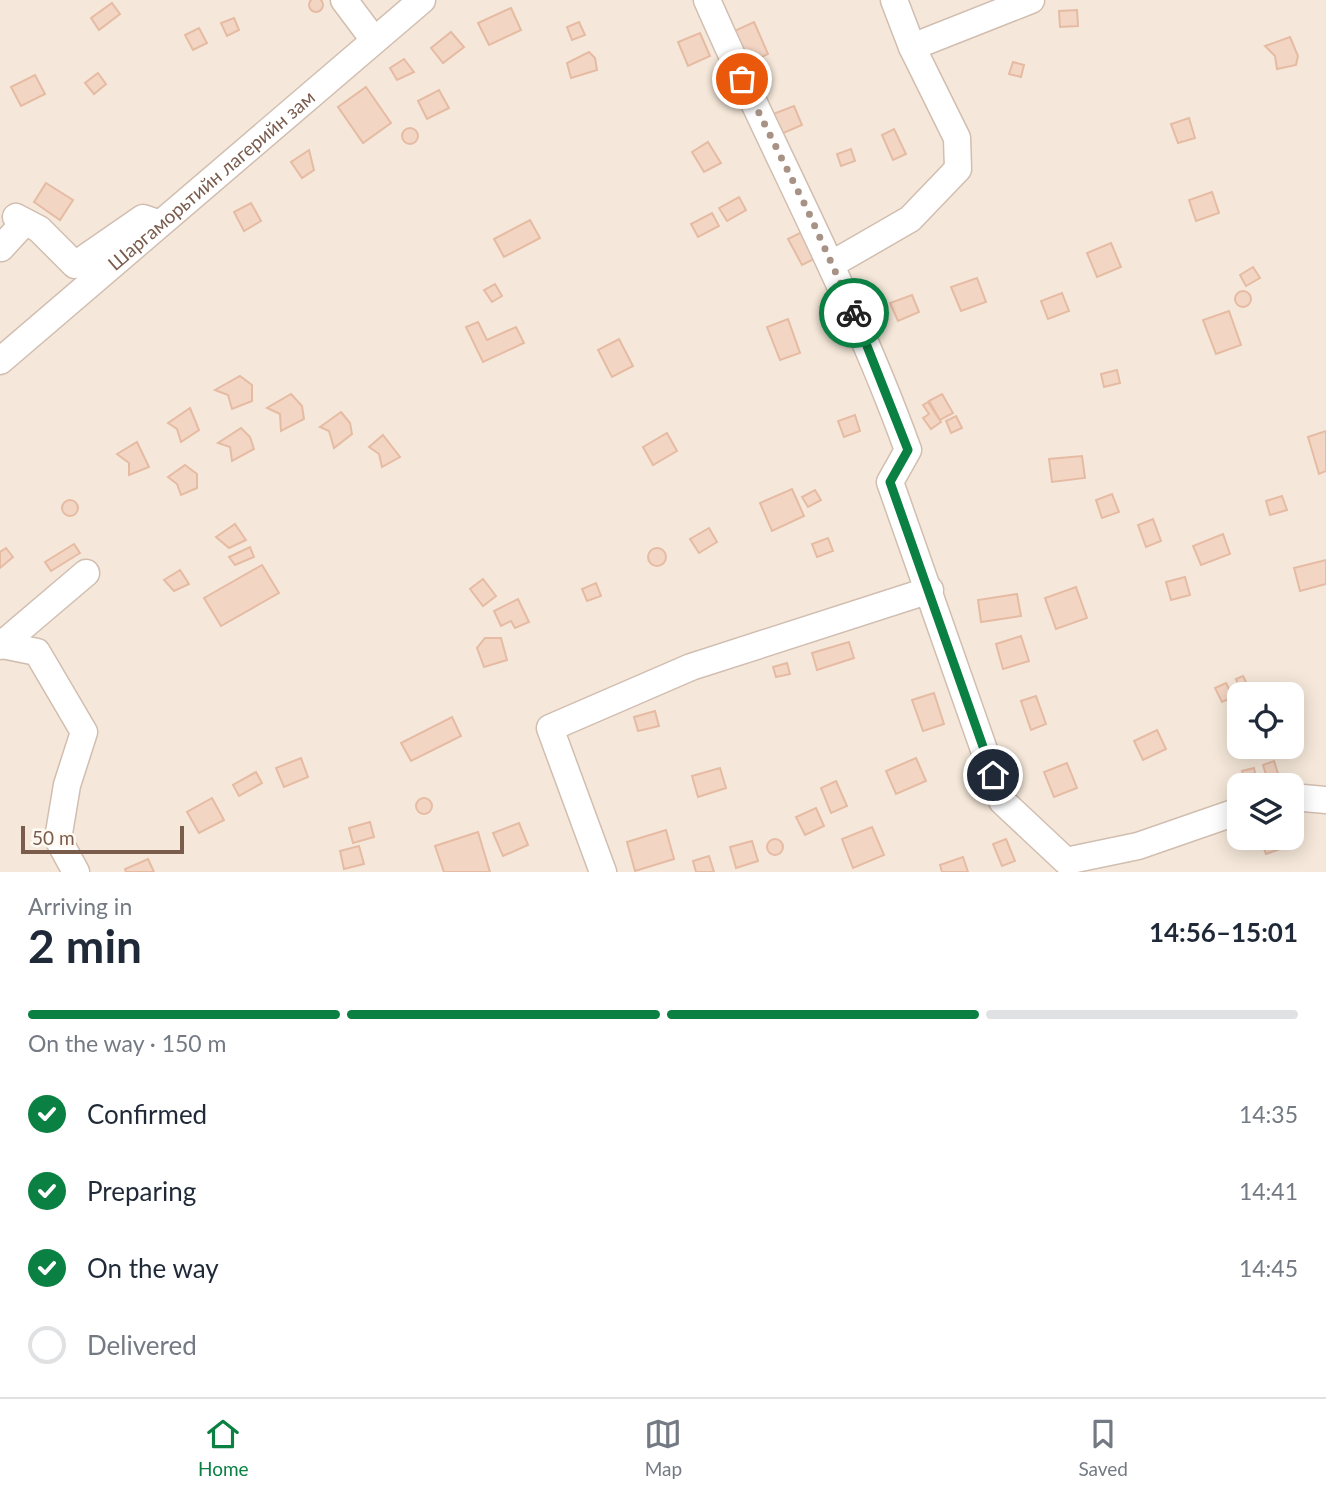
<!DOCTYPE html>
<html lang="en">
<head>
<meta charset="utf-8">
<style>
	:root { --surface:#fff; --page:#f6f6f7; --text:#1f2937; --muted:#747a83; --line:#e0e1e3; --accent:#0b8043 }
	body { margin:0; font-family:Lato,sans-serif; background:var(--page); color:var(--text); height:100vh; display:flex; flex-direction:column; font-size:26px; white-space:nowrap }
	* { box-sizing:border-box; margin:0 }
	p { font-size:23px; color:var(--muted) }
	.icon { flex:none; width:38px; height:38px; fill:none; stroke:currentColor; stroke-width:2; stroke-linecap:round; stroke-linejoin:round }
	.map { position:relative; height:872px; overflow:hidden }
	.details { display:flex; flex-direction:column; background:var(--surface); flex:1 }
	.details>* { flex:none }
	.buttons { position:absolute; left:1227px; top:682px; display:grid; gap:14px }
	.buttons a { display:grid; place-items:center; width:77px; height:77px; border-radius:14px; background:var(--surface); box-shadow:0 4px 18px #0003; font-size:35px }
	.scale { position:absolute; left:21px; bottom:18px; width:163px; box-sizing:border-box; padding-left:7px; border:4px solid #7a5c4d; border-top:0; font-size:19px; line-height:24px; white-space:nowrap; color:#7a5c4d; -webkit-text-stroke:5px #fffaf3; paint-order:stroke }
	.pin { position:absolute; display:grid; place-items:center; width:60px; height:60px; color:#fff; margin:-30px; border:4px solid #fff; border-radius:50%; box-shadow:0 2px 7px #0007 }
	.courier { position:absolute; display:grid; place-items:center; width:70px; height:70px; margin:-35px; border:5px solid #0b8043; border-radius:50%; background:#fff; color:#222; box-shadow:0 2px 9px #0007 }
	.summary em { font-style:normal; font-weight:700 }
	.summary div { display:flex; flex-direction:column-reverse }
	.summary { display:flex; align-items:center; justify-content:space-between; height:119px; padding:0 28px }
	h1 { font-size:46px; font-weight:700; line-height:52px }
	.bar { display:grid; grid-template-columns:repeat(4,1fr); gap:10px 7px; align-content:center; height:84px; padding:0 28px }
	.bar i { height:9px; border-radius:5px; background:var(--line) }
	.bar .current { background:var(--accent) }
	.bar p { grid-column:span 4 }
	ol { padding:0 28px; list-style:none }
	li { display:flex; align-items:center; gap:21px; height:77px }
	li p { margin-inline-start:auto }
	li .icon { padding:7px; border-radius:50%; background:var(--accent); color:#fff; stroke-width:4 }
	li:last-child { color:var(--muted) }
	li i { width:38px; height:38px; border:4px solid var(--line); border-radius:50% }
	.dock { display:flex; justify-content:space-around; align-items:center; height:98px; border-top:2px solid var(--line); background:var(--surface); font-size:19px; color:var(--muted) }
	.dock a { display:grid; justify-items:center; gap:4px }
	.dock .current { color:var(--accent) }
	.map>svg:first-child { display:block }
	.residential { fill:#f5e8da; fill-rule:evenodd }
	.building { fill:#f3d5c3; stroke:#e6bba3; stroke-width:2 }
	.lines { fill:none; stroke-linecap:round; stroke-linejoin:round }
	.minor-casing { stroke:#d1beb0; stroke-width:29 }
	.minor { stroke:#fff; stroke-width:26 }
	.done { stroke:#a89285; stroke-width:7; stroke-dasharray:0 12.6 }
	.route { stroke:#0b8043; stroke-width:9 }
	.labels { text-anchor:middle; stroke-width:6; stroke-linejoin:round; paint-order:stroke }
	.street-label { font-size:19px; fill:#7a5c4d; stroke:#fffaf3 }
</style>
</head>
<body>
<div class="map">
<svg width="1326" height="872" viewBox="0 0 1326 872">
	<rect width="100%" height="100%" fill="#fdf6ec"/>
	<path class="residential" d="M0,0h1326v872h-1326zM1239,695h53v52h-53zM1239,786h53v52h-53z"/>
	<g class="building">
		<circle cx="316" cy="5" r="7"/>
		<path d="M112,3l8,11 -21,16 -8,-12z"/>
		<path d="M511,8l10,22 -32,15 -11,-22z"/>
		<path d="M1077,10l1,16 -18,1 -1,-16z"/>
		<path d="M234,18l5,12 -12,6 -6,-13z"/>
		<path d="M579,22l6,13 -13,5 -5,-13z"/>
		<path d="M754,22l14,32 -24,11 -14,-32z"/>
		<path d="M199,28l8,15 -14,7 -8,-15z"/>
		<path d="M451,32l13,15 -21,16 -12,-15z"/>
		<path d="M700,33l10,23 -22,10 -10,-24z"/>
		<path d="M1290,37l8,19 -2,9 -19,4 -2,-13 -10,-10z"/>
		<path d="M589,52l6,6 2,12 -26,8 -4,-15z"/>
		<path d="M404,59l10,13 -17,8 -7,-12z"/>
		<path d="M1013,62l11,3 -3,12 -12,-3z"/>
		<path d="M98,73l8,11 -12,10 -9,-11z"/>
		<path d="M35,75l10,19 -24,12 -10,-19z"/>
		<path d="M366,87l25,36 -28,20 -25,-36z"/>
		<path d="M439,90l10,18 -22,11 -9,-18z"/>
		<path d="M794,106l8,19 -21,9 -8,-20z"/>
		<path d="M1189,118l6,20 -17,5 -7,-19z"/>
		<circle cx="410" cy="136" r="8"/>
		<path d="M894,129l12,25 -13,6 -11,-25z"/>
		<path d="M708,142l13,21 -17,9 -12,-20z"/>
		<path d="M851,149l4,12 -14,5 -4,-12z"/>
		<path d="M309,150l5,20 -12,8 -11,-16z"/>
		<path d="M46,183l27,17 -13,20 -26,-18z"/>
		<path d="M1212,192l7,21 -23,8 -7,-21z"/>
		<path d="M739,197l7,13 -19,11 -8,-13z"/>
		<path d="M251,203l10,18 -17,10 -10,-19z"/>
		<path d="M712,213l7,13 -21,11 -7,-13z"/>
		<path d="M530,220l10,18 -36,19 -10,-18z"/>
		<path d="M810,228l14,26 -22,11 -14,-26z"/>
		<path d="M1111,243l10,24 -24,10 -10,-24z"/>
		<path d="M1253,267l7,11 -14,8 -6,-11z"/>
		<path d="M977,278l9,24 -25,9 -10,-24z"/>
		<path d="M495,284l7,12 -10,6 -8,-12z"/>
		<circle cx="1243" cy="299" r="8"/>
		<path d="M1062,293l7,18 -21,8 -7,-18z"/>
		<path d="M912,295l7,17 -21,9 -8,-18z"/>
		<path d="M1229,311l12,34 -25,9 -13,-34z"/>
		<path d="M788,319l12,34 -20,7 -13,-33z"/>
		<path d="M478,322l9,18 29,-13 8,16 -41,19 -17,-35z"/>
		<path d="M619,339l14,27 -21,11 -14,-27z"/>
		<path d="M1117,370l3,13 -16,4 -3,-13z"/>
		<path d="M240,376l12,9v16l-20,8 -4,-14 -13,-5z"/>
		<path d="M291,394l11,12 2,13 -23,12 -1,-17 -13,-6z"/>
		<path d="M942,394l11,19 -13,7 -11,-19z"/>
		<path d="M928,402l13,20 -10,7 -8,-11 6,-4 -6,-9z"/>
		<path d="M190,408l9,22 -18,12 -4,-13 -9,-6z"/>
		<path d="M341,412l9,11 2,11 -18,14 -5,-17 -9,-4z"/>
		<path d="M855,415l5,16 -16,6 -6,-16z"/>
		<path d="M956,416l6,12 -11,5 -5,-12z"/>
		<path d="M241,428l9,9 4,12 -22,12 -2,-14 -12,-4z"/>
		<path d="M1326,431v40l-7,3 -11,-37z"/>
		<path d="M667,433l10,18 -24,14 -10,-18z"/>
		<path d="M383,435l17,22 -18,10 -3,-13 -10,-7z"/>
		<path d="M137,442l12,25 -20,8v-12l-12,-9z"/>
		<path d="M1082,456l3,22 -33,4 -3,-23z"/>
		<path d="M185,465l12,9v14l-16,7 -4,-11 -9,-7z"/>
		<path d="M792,489l12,27 -32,15 -12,-28z"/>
		<path d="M815,490l6,10 -13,7 -6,-10z"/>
		<path d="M1112,494l7,18 -17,6 -6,-18z"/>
		<path d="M1282,496l5,14 -17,5 -4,-14z"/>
		<circle cx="70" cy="508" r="8"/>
		<path d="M1153,519l8,22 -15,6 -8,-22z"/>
		<path d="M235,524l11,16 -17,8 -13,-11z"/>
		<path d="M709,528l8,14 -18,11 -9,-14z"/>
		<path d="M1223,534l7,20 -29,11 -8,-19z"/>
		<path d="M828,538l5,13 -16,6 -5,-13z"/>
		<path d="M74,544l6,9 -29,18 -6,-9z"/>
		<path d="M250,547l4,10 -19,8 -6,-8z"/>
		<circle cx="657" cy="557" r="9"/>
		<path d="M6,548l7,9 -13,11v-16z"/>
		<path d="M1326,560v24l-26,7 -6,-23z"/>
		<path d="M262,565l17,28 -58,33 -17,-28z"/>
		<path d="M180,570l9,14 -15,7 -10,-11z"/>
		<path d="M1185,577l5,18 -19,5 -5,-18z"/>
		<path d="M483,579l13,17 -13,10 -13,-17z"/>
		<path d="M596,583l5,13 -14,5 -5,-12z"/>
		<path d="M1076,587l11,31 -31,11 -11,-31z"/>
		<path d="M1017,594l4,22 -40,6 -3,-22z"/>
		<path d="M518,599l11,23 -14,6 -4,-7 -10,5 -7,-15z"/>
		<path d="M1021,636l8,25 -26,8 -7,-25z"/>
		<path d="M485,638h16l6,22 -23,7 -7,-19z"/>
		<path d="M849,642l5,16 -37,12 -5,-17z"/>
		<path d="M787,663l3,11 -14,3 -3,-10z"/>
		<path d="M1243,676l7,14 -8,4 -6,-15z"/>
		<path d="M1226,683l7,14 -11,5 -7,-14z"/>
		<path d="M934,693l10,31 -21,7 -11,-31z"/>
		<path d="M1036,696l10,28 -15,6 -10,-29z"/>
		<path d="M655,711l4,15 -21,5 -4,-14z"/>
		<path d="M452,717l9,19 -50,25 -10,-18z"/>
		<path d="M1157,730l9,19 -23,11 -9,-19z"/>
		<path d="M301,758l7,19 -24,10 -8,-19z"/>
		<path d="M916,758l10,23 -30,13 -10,-23z"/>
		<path d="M1274,761l6,19 -11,4 -6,-19z"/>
		<path d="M1067,763l10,25 -23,9 -10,-25z"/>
		<path d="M720,768l6,20 -28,9 -6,-21z"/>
		<path d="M1254,768l4,18h-12l-4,-15z"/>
		<path d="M256,772l6,11 -23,13 -6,-11z"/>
		<path d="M836,781l11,25 -16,7 -10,-25z"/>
		<circle cx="424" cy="806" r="8"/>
		<path d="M212,798l12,22 -25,13 -12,-21z"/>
		<path d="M816,808l8,18 -19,9 -9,-18z"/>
		<path d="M370,822l4,15 -21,6 -4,-15z"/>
		<path d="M519,823l9,22 -25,11 -10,-23z"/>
		<path d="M872,827l12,28 -31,13 -11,-29z"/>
		<path d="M666,830l8,29 -39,12 -8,-29z"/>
		<path d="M478,832l12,40h-46l-9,-26z"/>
		<path d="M1269,838h10l4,10 -17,6 -5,-13z"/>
		<circle cx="775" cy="847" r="8"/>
		<path d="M1006,839l9,22 -13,5 -9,-22z"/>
		<path d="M752,841l6,20 -22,7 -6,-21z"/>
		<path d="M359,846l5,18 -20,5 -4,-18z"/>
		<path d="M709,856l5,16h-18l-3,-11z"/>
		<path d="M963,857l5,15h-26l-2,-7z"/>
		<path d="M148,859l6,13h-28l-1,-3z"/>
	</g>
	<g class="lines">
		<g class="minor-casing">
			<g id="minor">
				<path d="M344,0l30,40"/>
				<path d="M707,0c66,151 145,295 201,450l-18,32 112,319 64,60 72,-15 101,-35"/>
				<path d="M912,47l119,-47"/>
				<path d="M0,246l1,2 21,-23 -6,-8 23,12 36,36 68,-47 9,3"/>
				<path d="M832,264l78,-45 48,-50 -1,-31 -45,-91 -18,-47"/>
				<path id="s1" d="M0,361l422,-361"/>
				<path d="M2,645l35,7 47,80 -17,53 -9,54 18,33"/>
				<path d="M0,646l86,-73"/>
				<path d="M1292,797l34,3"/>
				<path d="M603,872l-53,-144 141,-61 239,-77"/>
			</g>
		</g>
		<use href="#minor" class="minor"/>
	</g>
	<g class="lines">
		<path class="done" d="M742,79l65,130 47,104"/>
		<path class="route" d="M854,313l54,137 -18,32 103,293"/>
	</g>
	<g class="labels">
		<g class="street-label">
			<text dy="7" stroke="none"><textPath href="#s1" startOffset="278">Шаргаморьтийн лагерийн зам</textPath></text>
		</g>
	</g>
</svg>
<div class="buttons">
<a><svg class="icon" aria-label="locate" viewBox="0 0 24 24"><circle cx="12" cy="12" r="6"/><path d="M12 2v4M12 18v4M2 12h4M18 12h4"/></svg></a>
<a><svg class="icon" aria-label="layers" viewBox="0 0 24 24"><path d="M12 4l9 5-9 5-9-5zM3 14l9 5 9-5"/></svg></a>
</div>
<div class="scale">50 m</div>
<div class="pin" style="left:742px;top:79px;background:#ea580c"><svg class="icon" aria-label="bag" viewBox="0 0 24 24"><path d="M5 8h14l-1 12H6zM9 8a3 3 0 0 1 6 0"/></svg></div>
<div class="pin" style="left:993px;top:775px;background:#1f2937"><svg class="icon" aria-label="home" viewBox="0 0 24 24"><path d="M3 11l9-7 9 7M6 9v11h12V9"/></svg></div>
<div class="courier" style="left:854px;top:313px"><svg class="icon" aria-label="bike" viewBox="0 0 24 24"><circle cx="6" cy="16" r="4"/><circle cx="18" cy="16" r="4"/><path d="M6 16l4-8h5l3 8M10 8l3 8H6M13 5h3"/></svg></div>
</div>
<section class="details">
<div class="summary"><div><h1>2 min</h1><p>Arriving in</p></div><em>14:56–15:01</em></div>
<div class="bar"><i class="current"></i><i class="current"></i><i class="current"></i><i></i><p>On the way · 150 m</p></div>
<ol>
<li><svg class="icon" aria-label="check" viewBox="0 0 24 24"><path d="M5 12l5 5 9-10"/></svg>Confirmed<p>14:35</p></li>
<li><svg class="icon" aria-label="check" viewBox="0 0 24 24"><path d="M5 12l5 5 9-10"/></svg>Preparing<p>14:41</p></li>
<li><svg class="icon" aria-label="check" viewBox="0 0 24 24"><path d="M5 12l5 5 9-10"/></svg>On the way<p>14:45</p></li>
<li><i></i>Delivered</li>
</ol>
</section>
<nav class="dock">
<a class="current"><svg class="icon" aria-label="home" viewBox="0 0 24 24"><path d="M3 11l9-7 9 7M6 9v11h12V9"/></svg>Home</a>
<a><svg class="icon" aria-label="map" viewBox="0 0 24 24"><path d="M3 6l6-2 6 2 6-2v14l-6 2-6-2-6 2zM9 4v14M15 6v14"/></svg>Map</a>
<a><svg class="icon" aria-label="saved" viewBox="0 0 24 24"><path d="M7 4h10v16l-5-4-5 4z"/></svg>Saved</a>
</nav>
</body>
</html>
